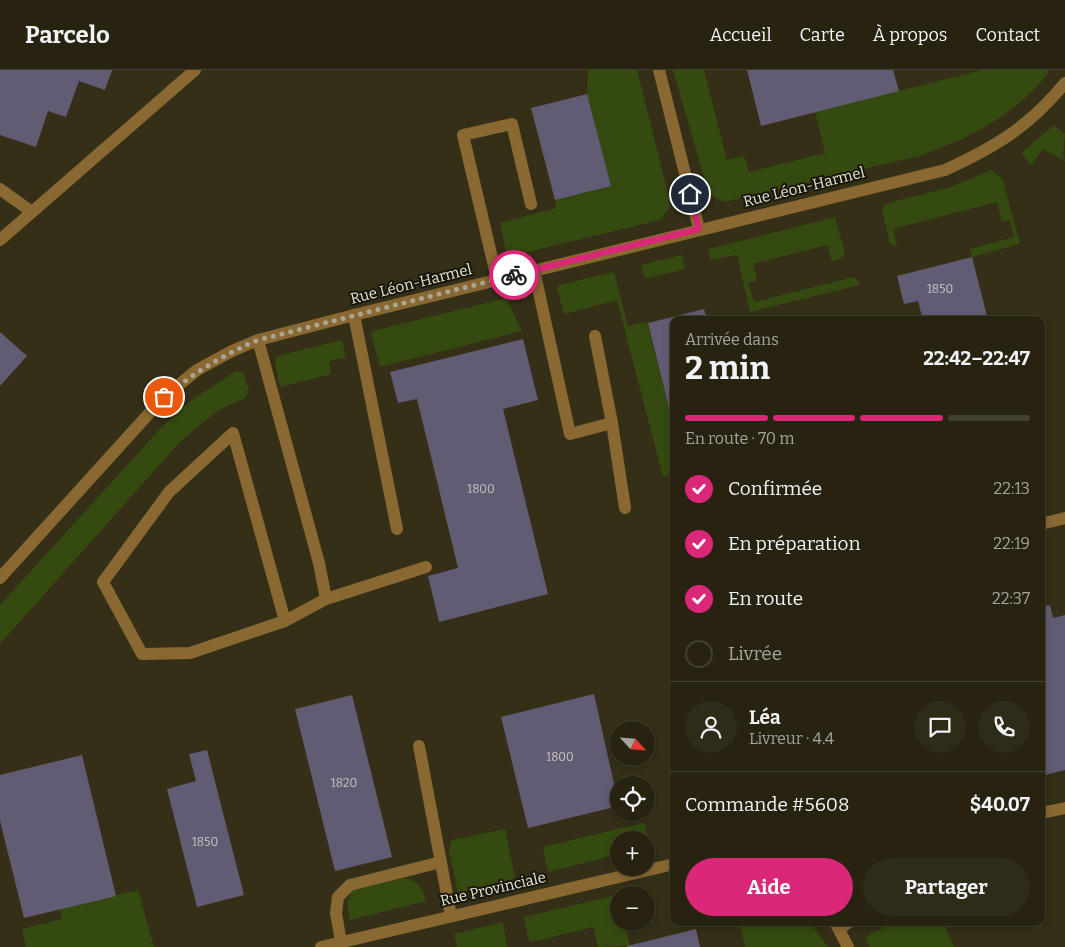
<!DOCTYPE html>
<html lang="fr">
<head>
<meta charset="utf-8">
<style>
	:root { --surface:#272310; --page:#2f2b19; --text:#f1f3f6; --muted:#a4a49f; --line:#434030; --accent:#db2777 }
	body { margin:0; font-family:Bitter,serif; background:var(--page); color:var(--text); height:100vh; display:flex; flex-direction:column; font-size:19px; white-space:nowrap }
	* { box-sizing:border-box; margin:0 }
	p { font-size:16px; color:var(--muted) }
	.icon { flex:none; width:28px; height:28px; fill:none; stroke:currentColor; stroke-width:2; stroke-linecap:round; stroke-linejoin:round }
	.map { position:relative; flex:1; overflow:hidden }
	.details { position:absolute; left:670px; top:246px; width:375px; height:610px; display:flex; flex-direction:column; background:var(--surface); border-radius:10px; box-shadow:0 2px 8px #0003,0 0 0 1px var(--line) }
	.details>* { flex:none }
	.needle { width:32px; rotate:116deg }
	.buttons { position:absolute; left:610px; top:651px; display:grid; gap:10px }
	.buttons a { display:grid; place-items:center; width:45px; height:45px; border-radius:50%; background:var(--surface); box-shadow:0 2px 8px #0003,0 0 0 1px var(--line); font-size:25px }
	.pin { position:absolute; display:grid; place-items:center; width:42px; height:42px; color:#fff; margin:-21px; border:2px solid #fff; border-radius:50%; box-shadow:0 1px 5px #0007 }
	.courier { position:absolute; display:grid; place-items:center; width:50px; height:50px; margin:-25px; border:4px solid #db2777; border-radius:50%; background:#fff; color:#222; box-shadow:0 1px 6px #0007 }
	.head em { font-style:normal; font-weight:700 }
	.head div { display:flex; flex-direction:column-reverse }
	.head { display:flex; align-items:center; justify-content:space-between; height:85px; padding:0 15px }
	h1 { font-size:32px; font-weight:700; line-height:38px }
	.bar { display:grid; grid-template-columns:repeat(4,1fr); gap:8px 5px; align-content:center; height:60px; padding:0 15px }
	.bar i { height:6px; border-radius:4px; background:var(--line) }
	.bar .on { background:var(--accent) }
	.bar p { grid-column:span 4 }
	.line { display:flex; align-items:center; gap:12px; padding:0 15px; border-top:1px solid var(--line) }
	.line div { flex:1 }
	.round { display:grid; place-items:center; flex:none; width:52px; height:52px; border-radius:26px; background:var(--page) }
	ol { padding:0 15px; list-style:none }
	li { display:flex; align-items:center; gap:15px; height:55px }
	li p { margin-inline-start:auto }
	li .icon { padding:5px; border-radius:50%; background:var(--accent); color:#fff; stroke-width:4 }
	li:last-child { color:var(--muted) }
	li i { width:28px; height:28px; border:2px solid var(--line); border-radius:50% }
	.action { display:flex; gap:10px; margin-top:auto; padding:10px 15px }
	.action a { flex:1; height:58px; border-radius:30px; background:var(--accent); color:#fff; font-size:20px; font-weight:700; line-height:58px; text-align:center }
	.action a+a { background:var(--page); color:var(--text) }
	header { display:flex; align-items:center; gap:30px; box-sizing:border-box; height:70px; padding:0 25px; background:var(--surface); border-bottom:1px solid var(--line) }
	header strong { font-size:24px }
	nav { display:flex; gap:28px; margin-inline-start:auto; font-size:18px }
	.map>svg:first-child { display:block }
	.green { fill:#354a10 }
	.building { fill:#625b74 }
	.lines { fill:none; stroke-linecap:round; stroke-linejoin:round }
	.lane { stroke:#896832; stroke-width:12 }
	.street { stroke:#896832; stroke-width:12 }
	.done { stroke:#aaa693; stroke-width:5; stroke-dasharray:0 9 }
	.route { stroke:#db2777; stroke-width:6 }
	.labels { text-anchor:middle; stroke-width:4; stroke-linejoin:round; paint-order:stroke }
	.number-label { font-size:12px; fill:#c7c3be }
	.street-label { font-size:15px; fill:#e9e6d7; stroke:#19170c }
</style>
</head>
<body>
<header>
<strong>Parcelo</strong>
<nav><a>Accueil</a><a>Carte</a><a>À propos</a><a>Contact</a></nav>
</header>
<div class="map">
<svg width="1065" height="877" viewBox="0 0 1065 877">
	<rect width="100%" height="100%" fill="#342f16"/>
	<g class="green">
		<path d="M588,0h49l33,132 -1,7 -9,11 -153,37 -7,-34 56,-15 -1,-8 56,-14 -24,-92z"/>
		<path d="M673,0h31l23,90 17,-4 5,16 76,-19 -10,-41 167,-42h68c-31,44 -82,69 -131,86l-195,46 -10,-5 -6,-6z"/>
		<path d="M1054,55l11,9 -2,21 2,6 -22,-12 -12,16 -10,-12z"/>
		<path d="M992,100l11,10 17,64 -48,13 -2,-8 44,-12 -4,-17 -8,2 -5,-20 -104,27 4,17 -7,-2 -8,-34 3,-6 65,-17z"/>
		<path d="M835,147l10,36 -3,5 -10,3 -5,-16 -74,19 4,17 -9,2 6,19 100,-25 4,3 2,5 -110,27 -13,-57 -27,5 -2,-11z"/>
		<path d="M682,185l3,12 -2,3 -36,8 -3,-2 -3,-11z"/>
		<path d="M614,202l14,54 19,-4 27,105v47l-11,3 -46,-177 -53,14 -7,-26 2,-3z"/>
		<path d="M506,228l16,33 -142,36 -9,-33 2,-3z"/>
		<path d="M342,270l4,17 -17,4 2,13 -51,13 -5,-25 2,-6z"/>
		<path d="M236,301l7,2 6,18 -4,7 -26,12 -18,14 -23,20 -178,200v-39l159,-175 30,-28z"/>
		<path d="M643,753l2,1 5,23 -4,1v-8h-27v14l-71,18 -5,-25z"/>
		<path d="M505,759l10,49 -57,15 -9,-43 3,-10z"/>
		<path d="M404,808c14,3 18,9 22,23l-76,19 -3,-19 6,-11z"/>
		<path d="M138,820l16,57h-128l-4,-18 40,-10 -2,-10z"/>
		<path d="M638,820l2,5h-21v27l5,1 6,23 -32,1 -5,-20 -61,15 -4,-3 -4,-22z"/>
		<path d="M503,852l4,25h-50l-3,-13z"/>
		<path d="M739,853h71l18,24h-83z"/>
		<path d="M897,853h46l11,24h-84l-4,-8 5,-6z"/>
	</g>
	<g class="building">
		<path d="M0,0h112l-7,20 -26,-9 -13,36 -18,-6 -12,36 -36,-12z"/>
		<path d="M747,0h146l6,21 -138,35z"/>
		<path d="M587,24l24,92 -56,14 -24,-92z"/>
		<path d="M972,187l16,63h-65l-5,-19 -14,3 -7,-28z"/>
		<path d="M704,239l3,11h-33l-1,104 -25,-101z"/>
		<path d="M0,262l27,24 -27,30z"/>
		<path d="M523,269l15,61 -35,9 45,185 -109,28 -11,-46 30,-8 -41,-169 -19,4 -8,-31z"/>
		<path d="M1050,535l3,13 12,-3v155l-24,6v-169z"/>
		<path d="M594,624l25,112 -91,22 -27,-111z"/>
		<path d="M352,625l40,162 -57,14 -40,-162z"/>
		<path d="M207,680l37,145 -47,12 -30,-118 29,-8 -7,-27z"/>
		<path d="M82,685l34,141 -92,22 -24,-97v-46z"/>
		<path d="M696,859l4,18h-73v-1z"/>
	</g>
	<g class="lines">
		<g class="lane">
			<path d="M0,119l32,23"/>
			<path d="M0,170l195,-170"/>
			<path d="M534,200l36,164 42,-11 13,85"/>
			<path d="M497,209l-34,-144 49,-11 19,80"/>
			<path d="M354,245l43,214"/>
			<path d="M595,266l17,87"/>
			<path d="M258,270l61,223 7,36 100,-32"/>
			<path d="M1041,454l24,-6"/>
			<path d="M285,551l-52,-188 -64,59 -66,90 39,72 48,-1 95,-32 41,-22"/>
			<path d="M419,676l32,170"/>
			<path d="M1041,743l24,-5"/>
			<path d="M839,859l10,-7"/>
			<path d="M341,872l-5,-29 2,-16 12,-12 91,-23"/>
		</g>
		<g class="street">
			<path d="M659,0l40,159"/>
			<path d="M0,508l164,-181 33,-27 35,-19 26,-11 96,-25 591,-145c50,-23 84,-43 120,-87"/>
			<path d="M835,852l13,25"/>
			<path d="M321,877l353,-83"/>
		</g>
	</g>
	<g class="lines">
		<path class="done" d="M164,327c29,-23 58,-42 94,-57l256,-65"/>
		<path class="route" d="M514,205l185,-46 -9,-35"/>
	</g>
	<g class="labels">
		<g class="number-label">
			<text x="940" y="223">1850</text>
			<text x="481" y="423">1800</text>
			<text x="560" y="691">1800</text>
			<text x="344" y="717">1820</text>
			<text x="205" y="776">1850</text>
		</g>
		<g class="street-label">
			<text transform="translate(804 117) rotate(-14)" y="5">Rue Léon-Harmel</text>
			<text transform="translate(411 214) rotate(-14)" y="5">Rue Léon-Harmel</text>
			<text transform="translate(493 819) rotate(-13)" y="5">Rue Provinciale</text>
		</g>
	</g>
</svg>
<div class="buttons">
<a><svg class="needle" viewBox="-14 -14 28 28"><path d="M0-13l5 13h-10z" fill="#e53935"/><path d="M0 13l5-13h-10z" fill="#a4a49f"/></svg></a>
<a><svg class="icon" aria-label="locate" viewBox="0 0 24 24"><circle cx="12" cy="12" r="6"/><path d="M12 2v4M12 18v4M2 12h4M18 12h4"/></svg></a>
<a>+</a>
<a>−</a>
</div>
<div class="pin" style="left:164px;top:327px;background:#ea580c"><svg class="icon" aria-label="bag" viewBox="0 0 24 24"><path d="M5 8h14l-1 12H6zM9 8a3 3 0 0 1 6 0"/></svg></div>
<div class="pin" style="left:690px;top:124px;background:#1f2937"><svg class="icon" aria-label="home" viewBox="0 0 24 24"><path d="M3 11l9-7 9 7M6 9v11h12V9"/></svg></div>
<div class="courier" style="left:514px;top:205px"><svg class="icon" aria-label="bike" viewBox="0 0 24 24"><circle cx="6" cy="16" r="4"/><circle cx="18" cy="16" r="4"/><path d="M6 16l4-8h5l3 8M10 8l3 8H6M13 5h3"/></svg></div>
<section class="details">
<div class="head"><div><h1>2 min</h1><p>Arrivée dans</p></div><em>22:42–22:47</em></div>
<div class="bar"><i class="on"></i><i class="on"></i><i class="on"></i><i></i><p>En route · 70 m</p></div>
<ol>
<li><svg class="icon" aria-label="check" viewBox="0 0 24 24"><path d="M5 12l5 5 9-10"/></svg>Confirmée<p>22:13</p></li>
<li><svg class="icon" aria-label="check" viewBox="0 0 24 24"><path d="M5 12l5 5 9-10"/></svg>En préparation<p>22:19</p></li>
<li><svg class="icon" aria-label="check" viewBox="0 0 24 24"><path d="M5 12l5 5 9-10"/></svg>En route<p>22:37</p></li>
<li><i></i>Livrée</li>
</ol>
<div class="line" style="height:90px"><a class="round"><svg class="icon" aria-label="person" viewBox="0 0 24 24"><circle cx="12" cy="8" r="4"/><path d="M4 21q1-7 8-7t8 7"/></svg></a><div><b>Léa</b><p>Livreur · 4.4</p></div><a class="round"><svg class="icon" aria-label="chat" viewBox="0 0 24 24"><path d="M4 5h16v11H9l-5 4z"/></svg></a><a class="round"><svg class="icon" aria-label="phone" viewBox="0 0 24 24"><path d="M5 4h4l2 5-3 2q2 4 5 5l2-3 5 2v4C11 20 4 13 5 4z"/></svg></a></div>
<div class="line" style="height:65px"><div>Commande #5608</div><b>$40.07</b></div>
<div class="action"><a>Aide</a><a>Partager</a></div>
</section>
</div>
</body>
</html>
